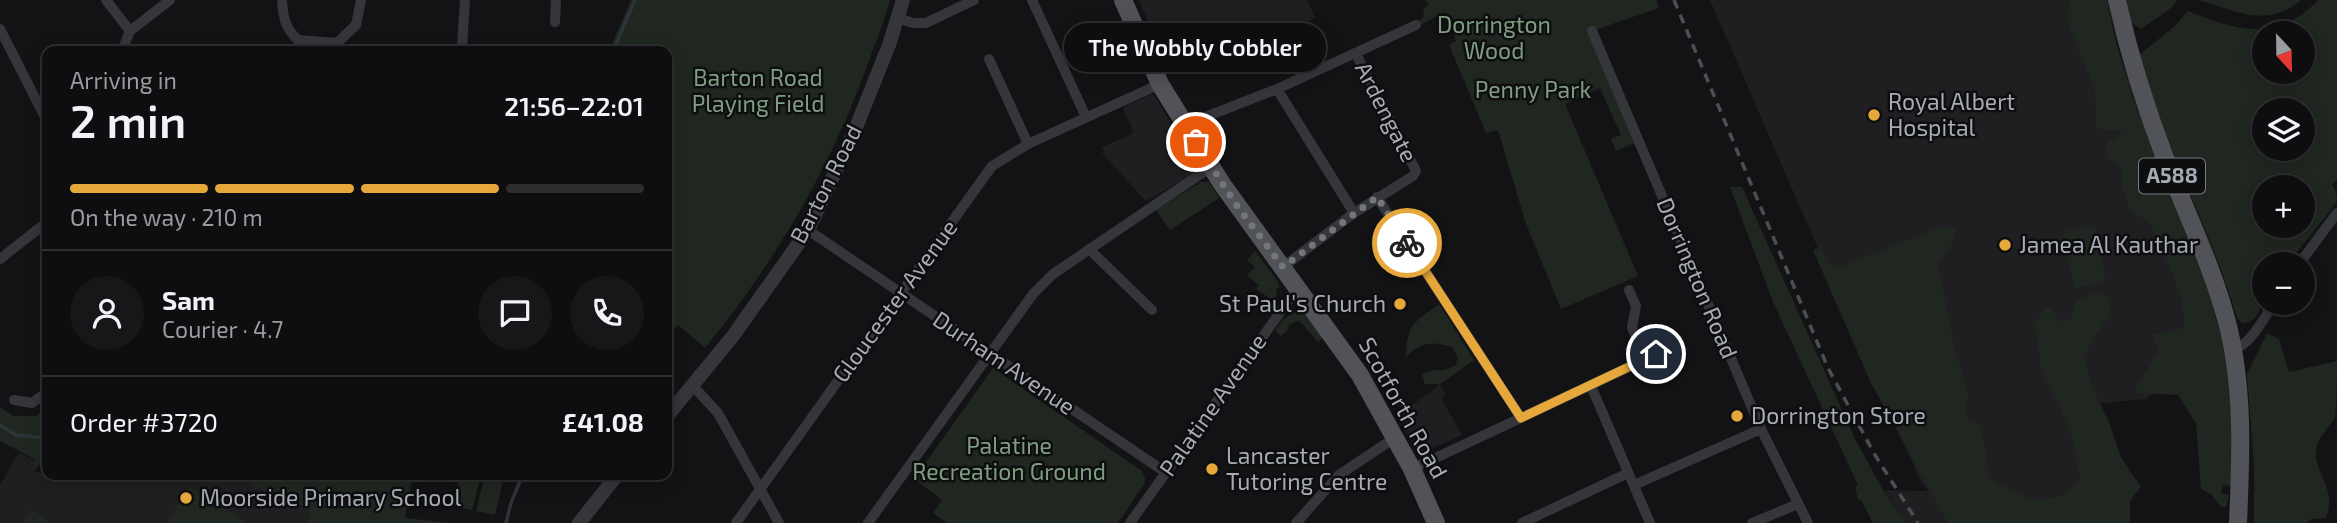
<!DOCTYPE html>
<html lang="en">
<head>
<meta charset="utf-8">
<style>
	:root { --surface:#0e0e10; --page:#171719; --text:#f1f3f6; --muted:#9b9c9f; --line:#2e2e30; --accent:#e6a73b }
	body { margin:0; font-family:"Exo 2",sans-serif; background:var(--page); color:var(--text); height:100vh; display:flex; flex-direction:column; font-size:26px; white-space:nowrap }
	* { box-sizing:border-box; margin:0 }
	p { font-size:23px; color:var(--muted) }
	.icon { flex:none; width:38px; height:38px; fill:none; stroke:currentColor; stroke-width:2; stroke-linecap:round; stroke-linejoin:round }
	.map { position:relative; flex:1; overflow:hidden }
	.panel { position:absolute; left:42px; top:46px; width:630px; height:434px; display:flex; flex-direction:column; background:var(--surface); border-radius:14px; box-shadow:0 4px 18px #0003,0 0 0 2px var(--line) }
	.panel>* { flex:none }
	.needle { width:46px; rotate:158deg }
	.controls { position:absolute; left:2252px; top:21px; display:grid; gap:14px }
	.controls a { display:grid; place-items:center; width:63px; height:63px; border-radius:50%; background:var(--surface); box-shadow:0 4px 18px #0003,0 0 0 2px var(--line); font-size:35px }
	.pin { position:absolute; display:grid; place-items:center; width:60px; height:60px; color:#fff; margin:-30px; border:4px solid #fff; border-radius:50%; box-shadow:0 2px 7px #0007 }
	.courier { position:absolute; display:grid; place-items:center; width:70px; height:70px; margin:-35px; border:5px solid #e6a73b; border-radius:50%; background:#fff; color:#222; box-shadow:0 2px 9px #0007 }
	.bubble { position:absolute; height:49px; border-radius:24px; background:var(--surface); box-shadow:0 4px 18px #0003,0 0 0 2px var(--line); font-size:23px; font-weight:600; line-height:49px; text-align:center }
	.overview em { font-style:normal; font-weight:600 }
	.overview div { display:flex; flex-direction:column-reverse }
	.overview { display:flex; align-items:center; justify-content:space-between; height:119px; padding:0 28px }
	h1 { font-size:46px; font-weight:600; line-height:52px }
	.bar { display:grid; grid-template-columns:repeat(4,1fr); gap:10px 7px; align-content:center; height:84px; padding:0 28px }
	.bar i { height:9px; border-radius:5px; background:var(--line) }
	.bar .active { background:var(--accent) }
	.bar p { grid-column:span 4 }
	.line { display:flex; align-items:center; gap:18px; padding:0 28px; border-top:2px solid var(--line) }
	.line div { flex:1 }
	.round { display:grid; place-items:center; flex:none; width:74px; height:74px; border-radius:37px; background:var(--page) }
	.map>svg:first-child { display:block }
	.built { fill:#1f1f22 }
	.green { fill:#202720; fill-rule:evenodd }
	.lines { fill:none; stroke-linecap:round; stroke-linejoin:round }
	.stream { stroke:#2c343a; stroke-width:3.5 }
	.minor { stroke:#35363a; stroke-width:10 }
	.tertiary { stroke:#35363a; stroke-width:14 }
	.primary { stroke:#515358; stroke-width:18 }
	.rail { stroke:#4c4e52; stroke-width:3.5; stroke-dasharray:9 7; stroke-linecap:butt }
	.done { stroke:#73767c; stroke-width:7; stroke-dasharray:0 12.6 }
	.route { stroke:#e6a73b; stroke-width:9 }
	.poi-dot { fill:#e6a73b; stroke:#0e0e10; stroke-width:2.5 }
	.labels { text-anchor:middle; stroke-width:5; stroke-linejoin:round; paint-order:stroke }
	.shield { fill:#0e0e10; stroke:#787c83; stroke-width:2 }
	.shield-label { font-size:21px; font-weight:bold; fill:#a6abb4 }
	.park-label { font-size:23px; fill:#7e9e7f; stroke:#0e0e10 }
	.poi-label { font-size:23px; fill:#a6abb4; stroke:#0e0e10; text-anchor:start }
	.street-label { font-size:23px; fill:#a6abb4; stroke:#0e0e10 }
</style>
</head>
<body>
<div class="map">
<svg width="2337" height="523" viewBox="0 0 2337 523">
	<rect width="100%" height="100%" fill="#131315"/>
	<g class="built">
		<path d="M1142,0h165l8,18 -144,56 -32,-73z"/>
		<path d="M1710,0h397l10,45 25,78 64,156 -45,108 -15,12 -62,6 25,118h-202l-23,-33 44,1 -8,-11 -50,-112z"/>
		<path d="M1153,94l46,73 -1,4 -52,30 -44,-48 2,-1 -2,-5 30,-13 1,-3 -10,-24z"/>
		<path d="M1440,384l6,11 -5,3 21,37 -44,20 -20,-39z"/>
		<path d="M19,453l17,8 -5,7 9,5 7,-8v9h250l-3,30 15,1v18h-309v-38z"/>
	</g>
	<g class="green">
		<path d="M631,0h259c-6,22 -15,44 -23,66 -37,103 -92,196 -162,282l-27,-23 -11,13v-287h-58z"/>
		<path d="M1426,0h230l3,8 -67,23 47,110 -23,10 -5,-12 10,-4 -21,-47 -35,16 73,172 -77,33 -35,-85 -28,-94 -12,3 -37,-88 7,-4 -11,-29 -29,15 -1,-3 8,-6 1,-10 5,-3z"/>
		<path d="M2069,0h38c11,74 44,143 73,211 37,87 60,180 51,275l-8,-1 -2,8 8,2 -3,12h-5l-9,-12 -11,-6 -5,-65 -18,-29 -45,-2 26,-43 -7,-15 27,-6 6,-3 -5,-32 -13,-34 -16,-35 -22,-17 -7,-22v-19l-17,-10 3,-15 15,-8 -6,-5 -9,2 -12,-3 -1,-39 -27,-65z"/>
		<path d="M2127,0h50l-6,8 -30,21 -9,-6z"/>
		<path d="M2199,0h102c-33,29 -66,11 -102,0z"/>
		<path d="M2318,0h19v179l-5,6c4,5 5,9 5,15 -1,5 -42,54 -49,64h-24c0,17 3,60 -22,59l-5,-5c-26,-90 -74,-172 -98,-263l36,-29 13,-15c48,20 90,32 130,-11zM2264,33h39v39h-39zM2264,110h39v39h-39zM2264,187h39v39h-39z"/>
		<path d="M300,39l34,4 18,8h-70z"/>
		<path d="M1201,182h8l10,16 -49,32 -14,-20z"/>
		<path d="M1730,187h12l113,252 28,51 24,33h-34l-12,-23h-3l-3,-13 3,-2 -85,-183z"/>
		<path d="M2095,225l11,57 -32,6 -11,-56z"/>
		<path d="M1942,227l16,1 -7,18 -13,18 15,77 16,59 -4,7 4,13 10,4 7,25 3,29c20,12 45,27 69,19 8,-3 16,-12 22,-18l-7,-38 -13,-34 -19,-38 -6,-46 13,-18 13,17 9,-3 7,-19 18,-8 13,5 2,19 -14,18 -12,23 9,31 16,34 12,35 20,30 -11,14v22h-182l-78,-142 -57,-131 8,-3 12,22z"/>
		<path d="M1255,251l23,31 1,5 -2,1 -2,14 -19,-13 3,-4 -12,-9 8,-9 -8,-7z"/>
		<path d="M1439,304l35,56 -34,24h-15l-3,-9c13,-9 19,-1 34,-10l2,-7 -6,-11c-20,-6 -31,-5 -46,10 1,-34 8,-34 33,-53z"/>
		<path d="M1294,312l11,2 18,24 -5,4 -19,-22 -10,5 -2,6 -6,5 -6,-5 7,-11z"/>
		<path d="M2267,333l12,6 10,33 48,-11c0,14 0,45 -2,56 -5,11 -18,20 -19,33 -1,28 21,36 10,68l-15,1 -4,4h-53v-58l-7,-91z"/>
		<path d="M993,368l149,103 3,7 -1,6 -26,39h-171l-14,-10 9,-13 -28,-21z"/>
		<path d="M47,406v49l-12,15 -4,-2 5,-8 -36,-19v-34l13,9h24z"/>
		<path d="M235,474h178l-8,44 45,5h-141v-18l-21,1z"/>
		<path d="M461,474h20l-9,36 -19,-4z"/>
		<path d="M485,474l19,2 -9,39 -19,-4z"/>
		<path d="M191,486l6,5 47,30 -1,2h-77z"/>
		<path d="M31,509l20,14h-29z"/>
	</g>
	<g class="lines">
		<g class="stream">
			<path d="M613,51l22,-51"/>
			<path d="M0,425l16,10 31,3"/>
			<path d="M506,523l5,-20 12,-29"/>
		</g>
		<g class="minor">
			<path d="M106,0l24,31"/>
			<path d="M282,0c1,17 3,28 16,40l39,3 19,-18 5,-25"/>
			<path d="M1032,0l54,117"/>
			<path d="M898,18l15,5h13l48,-23"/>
			<path d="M555,22l1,-22"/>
			<path d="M0,29l47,92"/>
			<path d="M1592,31l169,398 47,94"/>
			<path d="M462,47l3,-47"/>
			<path d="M122,51l8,-20 40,-31"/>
			<path d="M989,59l39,85"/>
			<path d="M1277,89l77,124"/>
			<path d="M1185,125l92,-36 139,-64"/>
			<path d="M1377,197l144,221"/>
			<path d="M808,230l357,242"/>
			<path d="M1089,249l63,61"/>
			<path d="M0,259l47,-37"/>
			<path d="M2299,264l38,-51"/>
			<path d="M1283,267l71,-54 59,-37 3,-5 -60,-117"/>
			<path d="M2232,350c19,-5 32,-32 42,-47"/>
			<path d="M692,385l26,28 61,110"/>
			<path d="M1591,386l59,137"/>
			<path d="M14,400l18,3 15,-11"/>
			<path d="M1412,469l234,-110 -14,-31 4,-22 -7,-16"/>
			<path d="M1634,485l127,-56"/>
			<path d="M736,523l256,-357 36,-22 132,-60"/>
			<path d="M868,523l165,-229 20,-20 158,-107"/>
			<path d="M1130,523l168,-236"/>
			<path d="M1296,523l43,-48 57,-38"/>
			<path d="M1522,523l106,-50"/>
			<path d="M1752,523l46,-19"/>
		</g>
		<g class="tertiary">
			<path d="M667,416l66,-80 75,-106 47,-100 34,-85 14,-45"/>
			<path d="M579,523l39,-49"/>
		</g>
		<g class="primary">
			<path d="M1123,0l37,84 62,100 138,191 52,94 24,54"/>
			<path d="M2117,0c12,54 28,106 48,158 21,55 47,107 62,164 17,66 14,133 11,201"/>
		</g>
		<path class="rail" d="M1674,0l154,368 47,87 43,68"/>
	</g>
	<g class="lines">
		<path class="done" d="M1196,142l39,61 48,64 94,-70 30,46"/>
		<path class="route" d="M1407,243l114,175 135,-64"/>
	</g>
	<g class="poi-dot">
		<circle cx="1874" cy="115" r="7"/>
		<circle cx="2005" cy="245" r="7"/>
		<circle cx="1400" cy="304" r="7"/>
		<circle cx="1737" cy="416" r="7"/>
		<circle cx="1212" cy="469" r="7"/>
		<circle cx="186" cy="498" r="7"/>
	</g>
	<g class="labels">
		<rect class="shield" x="2139" y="158.5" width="66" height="35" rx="5"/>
		<g class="shield-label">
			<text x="2172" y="183">A588</text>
		</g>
		<g class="park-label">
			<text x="1494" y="33">Dorrington<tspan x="1494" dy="26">Wood</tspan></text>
			<text x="758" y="86">Barton Road<tspan x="758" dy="26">Playing Field</tspan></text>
			<text x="1533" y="98">Penny Park</text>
			<text x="1009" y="454">Palatine<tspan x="1009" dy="26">Recreation Ground</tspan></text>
		</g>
		<g class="poi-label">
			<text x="1888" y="110">Royal Albert<tspan x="1888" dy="26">Hospital</tspan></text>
			<text x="2019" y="253">Jamea Al Kauthar</text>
			<text x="1386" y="312" text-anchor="end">St Paul's Church</text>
			<text x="1751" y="424">Dorrington Store</text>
			<text x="1226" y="464">Lancaster<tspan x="1226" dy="26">Tutoring Centre</tspan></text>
			<text x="200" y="506">Moorside Primary School</text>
		</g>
		<g class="street-label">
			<text transform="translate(1386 112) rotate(63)" y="8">Ardengate</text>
			<text transform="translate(826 184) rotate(-63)" y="8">Barton Road</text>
			<text transform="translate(1697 278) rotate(67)" y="8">Dorrington Road</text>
			<text transform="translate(895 301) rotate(-54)" y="8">Gloucester Avenue</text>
			<text transform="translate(1004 363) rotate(34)" y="8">Durham Avenue</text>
			<text transform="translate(1213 405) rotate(-55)" y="8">Palatine Avenue</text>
			<text transform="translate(1403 408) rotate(61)" y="8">Scotforth Road</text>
		</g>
	</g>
</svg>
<div class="controls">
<a><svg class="needle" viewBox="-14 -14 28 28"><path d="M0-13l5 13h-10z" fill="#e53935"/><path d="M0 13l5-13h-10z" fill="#9b9c9f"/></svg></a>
<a><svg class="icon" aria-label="layers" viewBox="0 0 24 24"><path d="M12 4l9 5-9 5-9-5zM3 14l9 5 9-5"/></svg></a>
<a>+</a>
<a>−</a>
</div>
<div class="pin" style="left:1196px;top:142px;background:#ea580c"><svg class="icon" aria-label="bag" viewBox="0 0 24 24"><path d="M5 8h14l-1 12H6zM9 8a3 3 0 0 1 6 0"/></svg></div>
<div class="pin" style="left:1656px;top:354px;background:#1f2937"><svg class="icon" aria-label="home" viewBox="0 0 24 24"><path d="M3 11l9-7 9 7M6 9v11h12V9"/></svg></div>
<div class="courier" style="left:1407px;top:243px"><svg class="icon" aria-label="bike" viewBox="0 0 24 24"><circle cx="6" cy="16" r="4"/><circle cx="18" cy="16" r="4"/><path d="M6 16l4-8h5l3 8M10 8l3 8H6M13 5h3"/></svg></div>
<div class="bubble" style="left:1064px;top:23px;width:262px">The Wobbly Cobbler</div>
<section class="panel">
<div class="overview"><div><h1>2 min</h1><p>Arriving in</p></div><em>21:56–22:01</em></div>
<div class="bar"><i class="active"></i><i class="active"></i><i class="active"></i><i></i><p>On the way · 210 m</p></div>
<div class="line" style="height:126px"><a class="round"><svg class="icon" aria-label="person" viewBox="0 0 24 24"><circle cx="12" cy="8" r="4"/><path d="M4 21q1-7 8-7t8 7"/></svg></a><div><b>Sam</b><p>Courier · 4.7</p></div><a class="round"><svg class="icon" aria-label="chat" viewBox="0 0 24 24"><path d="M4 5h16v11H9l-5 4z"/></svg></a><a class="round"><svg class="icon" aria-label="phone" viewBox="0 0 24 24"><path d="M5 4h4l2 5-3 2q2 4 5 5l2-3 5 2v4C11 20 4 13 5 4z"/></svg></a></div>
<div class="line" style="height:91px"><div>Order #3720</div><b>£41.08</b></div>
</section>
</div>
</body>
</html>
